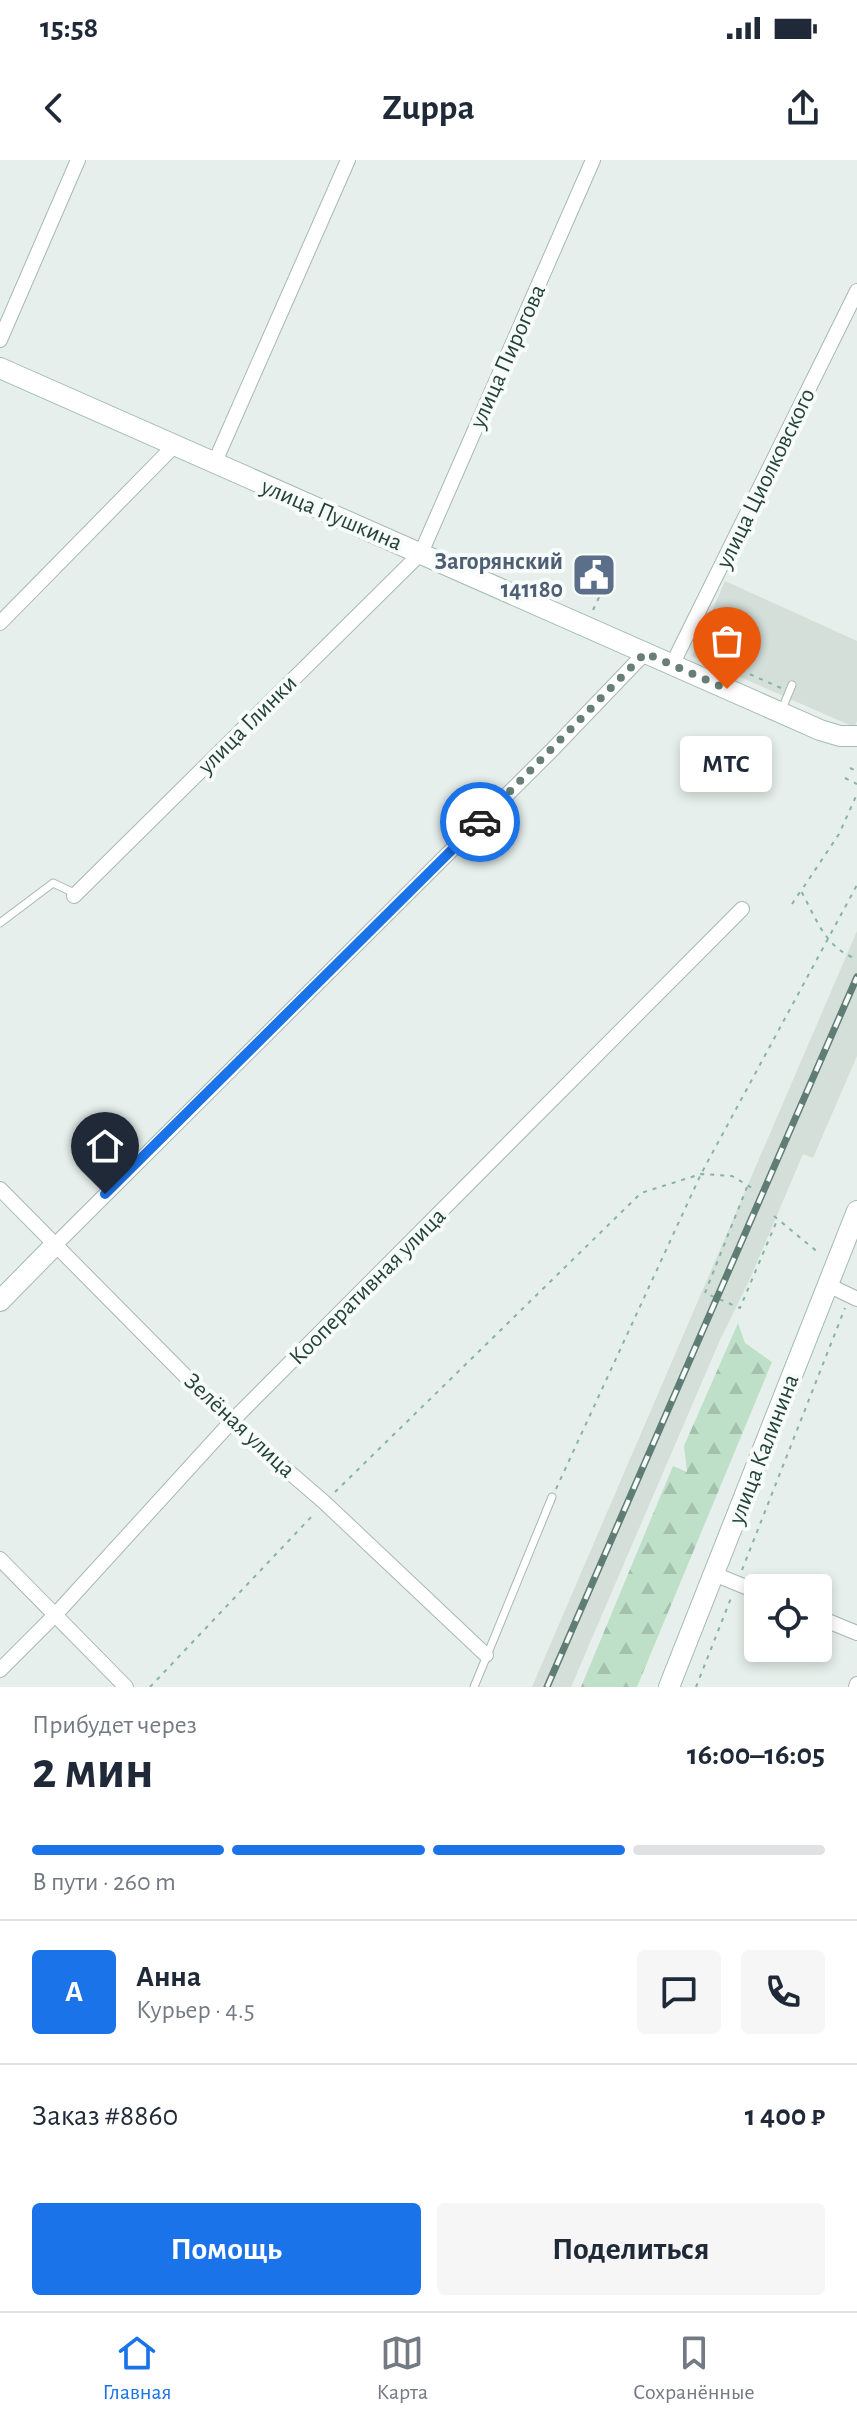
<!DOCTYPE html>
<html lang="ru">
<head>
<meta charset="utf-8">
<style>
	:root { --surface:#fff; --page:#f6f6f7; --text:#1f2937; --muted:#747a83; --line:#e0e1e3; --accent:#1a73e8 }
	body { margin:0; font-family:"Alegreya Sans",sans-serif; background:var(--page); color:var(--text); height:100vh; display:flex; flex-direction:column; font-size:30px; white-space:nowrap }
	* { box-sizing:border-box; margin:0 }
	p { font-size:26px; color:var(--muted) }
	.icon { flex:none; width:44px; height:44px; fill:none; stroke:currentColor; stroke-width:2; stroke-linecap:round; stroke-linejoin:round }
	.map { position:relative; height:1527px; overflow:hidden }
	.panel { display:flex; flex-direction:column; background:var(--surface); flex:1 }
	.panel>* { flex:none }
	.tools { position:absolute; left:744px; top:1414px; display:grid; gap:16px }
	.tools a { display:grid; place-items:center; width:88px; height:88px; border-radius:8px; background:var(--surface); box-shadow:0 4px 12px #0003; font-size:40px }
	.pin { position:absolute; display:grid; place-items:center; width:68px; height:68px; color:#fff; margin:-82px -34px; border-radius:50% 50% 50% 0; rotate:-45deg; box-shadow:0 0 8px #0007 }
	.pin .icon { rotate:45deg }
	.courier { position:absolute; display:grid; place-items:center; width:80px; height:80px; margin:-40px; border:6px solid #1a73e8; border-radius:50%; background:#fff; color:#222; box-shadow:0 2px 10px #0007 }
	.bubble { position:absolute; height:56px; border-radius:8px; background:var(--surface); box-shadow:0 4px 12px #0003; font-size:26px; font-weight:700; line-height:56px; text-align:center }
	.head em { font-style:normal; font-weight:700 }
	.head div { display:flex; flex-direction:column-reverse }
	.head { display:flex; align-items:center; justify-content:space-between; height:136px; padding:0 32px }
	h1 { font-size:52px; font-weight:700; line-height:60px }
	.bar { display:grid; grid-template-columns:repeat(4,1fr); gap:12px 8px; align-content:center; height:96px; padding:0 32px }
	.bar i { height:10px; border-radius:6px; background:var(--line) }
	.bar .active { background:var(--accent) }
	.bar p { grid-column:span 4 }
	.line { display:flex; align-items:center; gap:20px; padding:0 32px; border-top:2px solid var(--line) }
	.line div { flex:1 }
	.round { display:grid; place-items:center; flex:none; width:84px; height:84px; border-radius:8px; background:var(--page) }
	.action { display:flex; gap:16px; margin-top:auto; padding:16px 32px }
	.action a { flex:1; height:92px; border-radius:8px; background:var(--accent); color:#fff; font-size:32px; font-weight:700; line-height:92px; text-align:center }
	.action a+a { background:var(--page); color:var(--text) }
	.status { display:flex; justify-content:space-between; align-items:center; height:56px; padding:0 40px; background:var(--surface); direction:ltr }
	.status svg { height:22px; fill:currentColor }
	header { display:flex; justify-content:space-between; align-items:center; height:104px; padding:0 32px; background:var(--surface); font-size:36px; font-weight:700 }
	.menu { display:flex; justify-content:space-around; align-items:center; height:112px; border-top:2px solid var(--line); background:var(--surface); font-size:22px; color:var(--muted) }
	.menu a { display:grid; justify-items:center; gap:4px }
	.menu .active { color:var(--accent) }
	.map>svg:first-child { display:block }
	.built { fill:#d4dfda }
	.forest { fill:url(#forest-firs) }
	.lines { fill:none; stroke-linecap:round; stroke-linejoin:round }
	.lane-casing { stroke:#a8b8b2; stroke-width:9 }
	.street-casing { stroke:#a8b8b2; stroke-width:16 }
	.secondary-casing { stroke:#a4bbb3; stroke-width:22 }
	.path { stroke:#86b3a5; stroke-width:2; stroke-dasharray:4 6; stroke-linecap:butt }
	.lane { stroke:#fff; stroke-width:7 }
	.street { stroke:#fff; stroke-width:14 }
	.secondary { stroke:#fff; stroke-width:20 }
	.rail-casing { stroke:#5f7d75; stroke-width:7 }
	.rail { stroke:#f7fbf9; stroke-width:4; stroke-dasharray:12; stroke-linecap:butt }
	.done { stroke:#687f78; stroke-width:8; stroke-dasharray:0 14.4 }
	.route { stroke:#1a73e8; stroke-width:10 }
	.labels { text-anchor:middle; stroke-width:8; stroke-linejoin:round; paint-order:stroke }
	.street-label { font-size:24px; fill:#24423a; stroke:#f7fbf9 }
	.service-label { font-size:24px; font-weight:bold; fill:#4e5e75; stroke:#f7fbf9; text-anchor:end }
</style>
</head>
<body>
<div class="status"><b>15:58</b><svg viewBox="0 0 49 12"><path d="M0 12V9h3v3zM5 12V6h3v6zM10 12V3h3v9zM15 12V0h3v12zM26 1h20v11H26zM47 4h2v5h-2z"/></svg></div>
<header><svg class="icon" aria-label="back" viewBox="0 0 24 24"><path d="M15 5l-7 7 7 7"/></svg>Zuppa<svg class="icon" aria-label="share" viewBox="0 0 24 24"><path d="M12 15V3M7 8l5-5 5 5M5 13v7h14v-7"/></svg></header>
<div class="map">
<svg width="857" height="1527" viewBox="0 0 857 1527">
	<defs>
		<pattern id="forest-firs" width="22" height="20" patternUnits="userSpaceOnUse" patternTransform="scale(2)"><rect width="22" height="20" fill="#bfe0c8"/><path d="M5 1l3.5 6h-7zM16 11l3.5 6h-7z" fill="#a4c1ad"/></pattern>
	</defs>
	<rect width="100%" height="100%" fill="#e6efeb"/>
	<g class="built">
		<path d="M725,421l132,60v80l-3,6 -162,-71z"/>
		<path d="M857,771v125l-44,102 -10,-4 -54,127 -29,59 -149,347h-39z"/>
	</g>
	<path class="forest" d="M738,1163l7,20 27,19 -135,325h-56l92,-221 14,6 -3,-26z"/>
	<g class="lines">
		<g class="lane-casing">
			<g id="lane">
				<path d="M782,549l10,-24"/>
				<path d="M0,763l53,-40 17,8 4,5"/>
				<path d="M474,1527l78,-190"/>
			</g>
		</g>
		<g class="street-casing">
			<g id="street">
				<path d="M0,180l78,-180"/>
				<path d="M214,304l134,-304"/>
				<path d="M0,463l174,-177"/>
				<path d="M672,505l185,-374"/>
				<path d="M74,736l347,-343 172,-393"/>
				<path d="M0,1029l231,233 93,80 162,153"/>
				<path d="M55,1085l496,-494 94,-98"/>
				<path d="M828,1125l29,14"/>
				<path d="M0,1399l126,128"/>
				<path d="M714,1414l44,18"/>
				<path d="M818,1457l39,16"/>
				<path d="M0,1510l56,-56 175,-192 511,-513"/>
				<path d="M856,1527l1,-3"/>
			</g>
		</g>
		<g class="secondary-casing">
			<g id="secondary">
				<path d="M0,208l820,362 20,6h17"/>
				<path d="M0,1141l55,-56"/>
				<path d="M669,1527l188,-476"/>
			</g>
		</g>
		<g class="path">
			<path d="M593,450l10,-21"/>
			<path d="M695,490l86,38"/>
			<path d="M850,608l7,3"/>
			<path d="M845,618l12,6"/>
			<path d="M792,744l8,-12"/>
			<path d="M852,797c-28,-12 -37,-41 -51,-66l38,-57 18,-40"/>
			<path d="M747,1027l-42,106 35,15 38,-90"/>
			<path d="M774,1056l46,38"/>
			<path d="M556,1329l145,-315 156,-289"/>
			<path d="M335,1332l306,-299 60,-19 31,2 20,12"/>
			<path d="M742,1410l103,-262"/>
			<path d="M150,1527l164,-173"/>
			<path d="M696,1527l35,-89"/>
		</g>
		<use href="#lane" class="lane"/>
		<use href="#street" class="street"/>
		<use href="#secondary" class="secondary"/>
		<g class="rail-casing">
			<path id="rail" d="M547,1527l310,-710"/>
		</g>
		<use href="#rail" class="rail"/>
	</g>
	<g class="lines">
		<path class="done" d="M480,662l165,-169 82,36"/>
		<path class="route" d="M105,1034l375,-372"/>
	</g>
	<defs>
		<g id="civic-square" transform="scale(2.3)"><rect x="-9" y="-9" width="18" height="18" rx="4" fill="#5c6f8a" stroke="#f7fbf9"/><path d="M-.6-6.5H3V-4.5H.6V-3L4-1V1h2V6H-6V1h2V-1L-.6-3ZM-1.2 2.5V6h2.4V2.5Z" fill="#fff"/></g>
	</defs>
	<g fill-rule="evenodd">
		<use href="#civic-square" x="594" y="415"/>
	</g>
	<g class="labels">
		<g class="street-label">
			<text transform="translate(507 196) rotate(-66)" y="8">улица Пирогова</text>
			<text transform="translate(765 318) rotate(-64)" y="8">улица Циолковского</text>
			<text transform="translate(332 354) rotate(23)" y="8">улица Пушкина</text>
			<text transform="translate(247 564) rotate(-45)" y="8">улица Глинки</text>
			<text transform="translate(367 1126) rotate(-45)" y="8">Кооперативная улица</text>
			<text transform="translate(240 1265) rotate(43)" y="8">Зелёная улица</text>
			<text transform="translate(763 1289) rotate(-69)" y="8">улица Калинина</text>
		</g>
		<g class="service-label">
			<text x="563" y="409">Загорянский<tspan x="563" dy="28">141180</tspan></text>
		</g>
	</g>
</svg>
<div class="tools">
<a><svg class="icon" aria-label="locate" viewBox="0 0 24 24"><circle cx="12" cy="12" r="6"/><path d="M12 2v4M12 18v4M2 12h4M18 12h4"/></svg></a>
</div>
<div class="pin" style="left:727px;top:529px;background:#ea580c"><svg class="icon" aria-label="bag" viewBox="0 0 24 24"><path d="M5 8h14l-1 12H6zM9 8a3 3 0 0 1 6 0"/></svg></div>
<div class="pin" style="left:105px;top:1034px;background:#1f2937"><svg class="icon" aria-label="home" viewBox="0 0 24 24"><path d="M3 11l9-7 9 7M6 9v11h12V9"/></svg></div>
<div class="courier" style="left:480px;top:662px"><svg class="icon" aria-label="car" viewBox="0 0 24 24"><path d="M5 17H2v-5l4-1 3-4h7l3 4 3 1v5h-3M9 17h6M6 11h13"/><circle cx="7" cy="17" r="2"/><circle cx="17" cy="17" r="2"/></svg></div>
<div class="bubble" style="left:680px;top:576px;width:92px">МТС</div>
</div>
<section class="panel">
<div class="head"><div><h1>2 мин</h1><p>Прибудет через</p></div><em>16:00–16:05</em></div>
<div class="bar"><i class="active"></i><i class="active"></i><i class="active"></i><i></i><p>В пути · 260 m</p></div>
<div class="line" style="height:144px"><b class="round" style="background:var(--accent);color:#fff">А</b><div><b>Анна</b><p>Курьер · 4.5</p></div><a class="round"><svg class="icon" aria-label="chat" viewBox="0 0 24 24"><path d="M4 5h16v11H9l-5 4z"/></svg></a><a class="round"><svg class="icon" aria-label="phone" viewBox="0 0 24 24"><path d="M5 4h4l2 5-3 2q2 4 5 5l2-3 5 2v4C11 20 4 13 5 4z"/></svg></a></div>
<div class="line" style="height:104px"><div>Заказ #8860</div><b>1 400 ₽</b></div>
<div class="action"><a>Помощь</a><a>Поделиться</a></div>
</section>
<nav class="menu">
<a class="active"><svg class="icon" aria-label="home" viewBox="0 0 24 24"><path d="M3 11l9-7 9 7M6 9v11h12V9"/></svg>Главная</a>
<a><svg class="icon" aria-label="map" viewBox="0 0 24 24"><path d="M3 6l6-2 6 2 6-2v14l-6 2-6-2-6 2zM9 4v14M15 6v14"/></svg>Карта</a>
<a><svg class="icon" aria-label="saved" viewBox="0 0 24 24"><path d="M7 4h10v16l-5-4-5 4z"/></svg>Сохранённые</a>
</nav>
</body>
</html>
